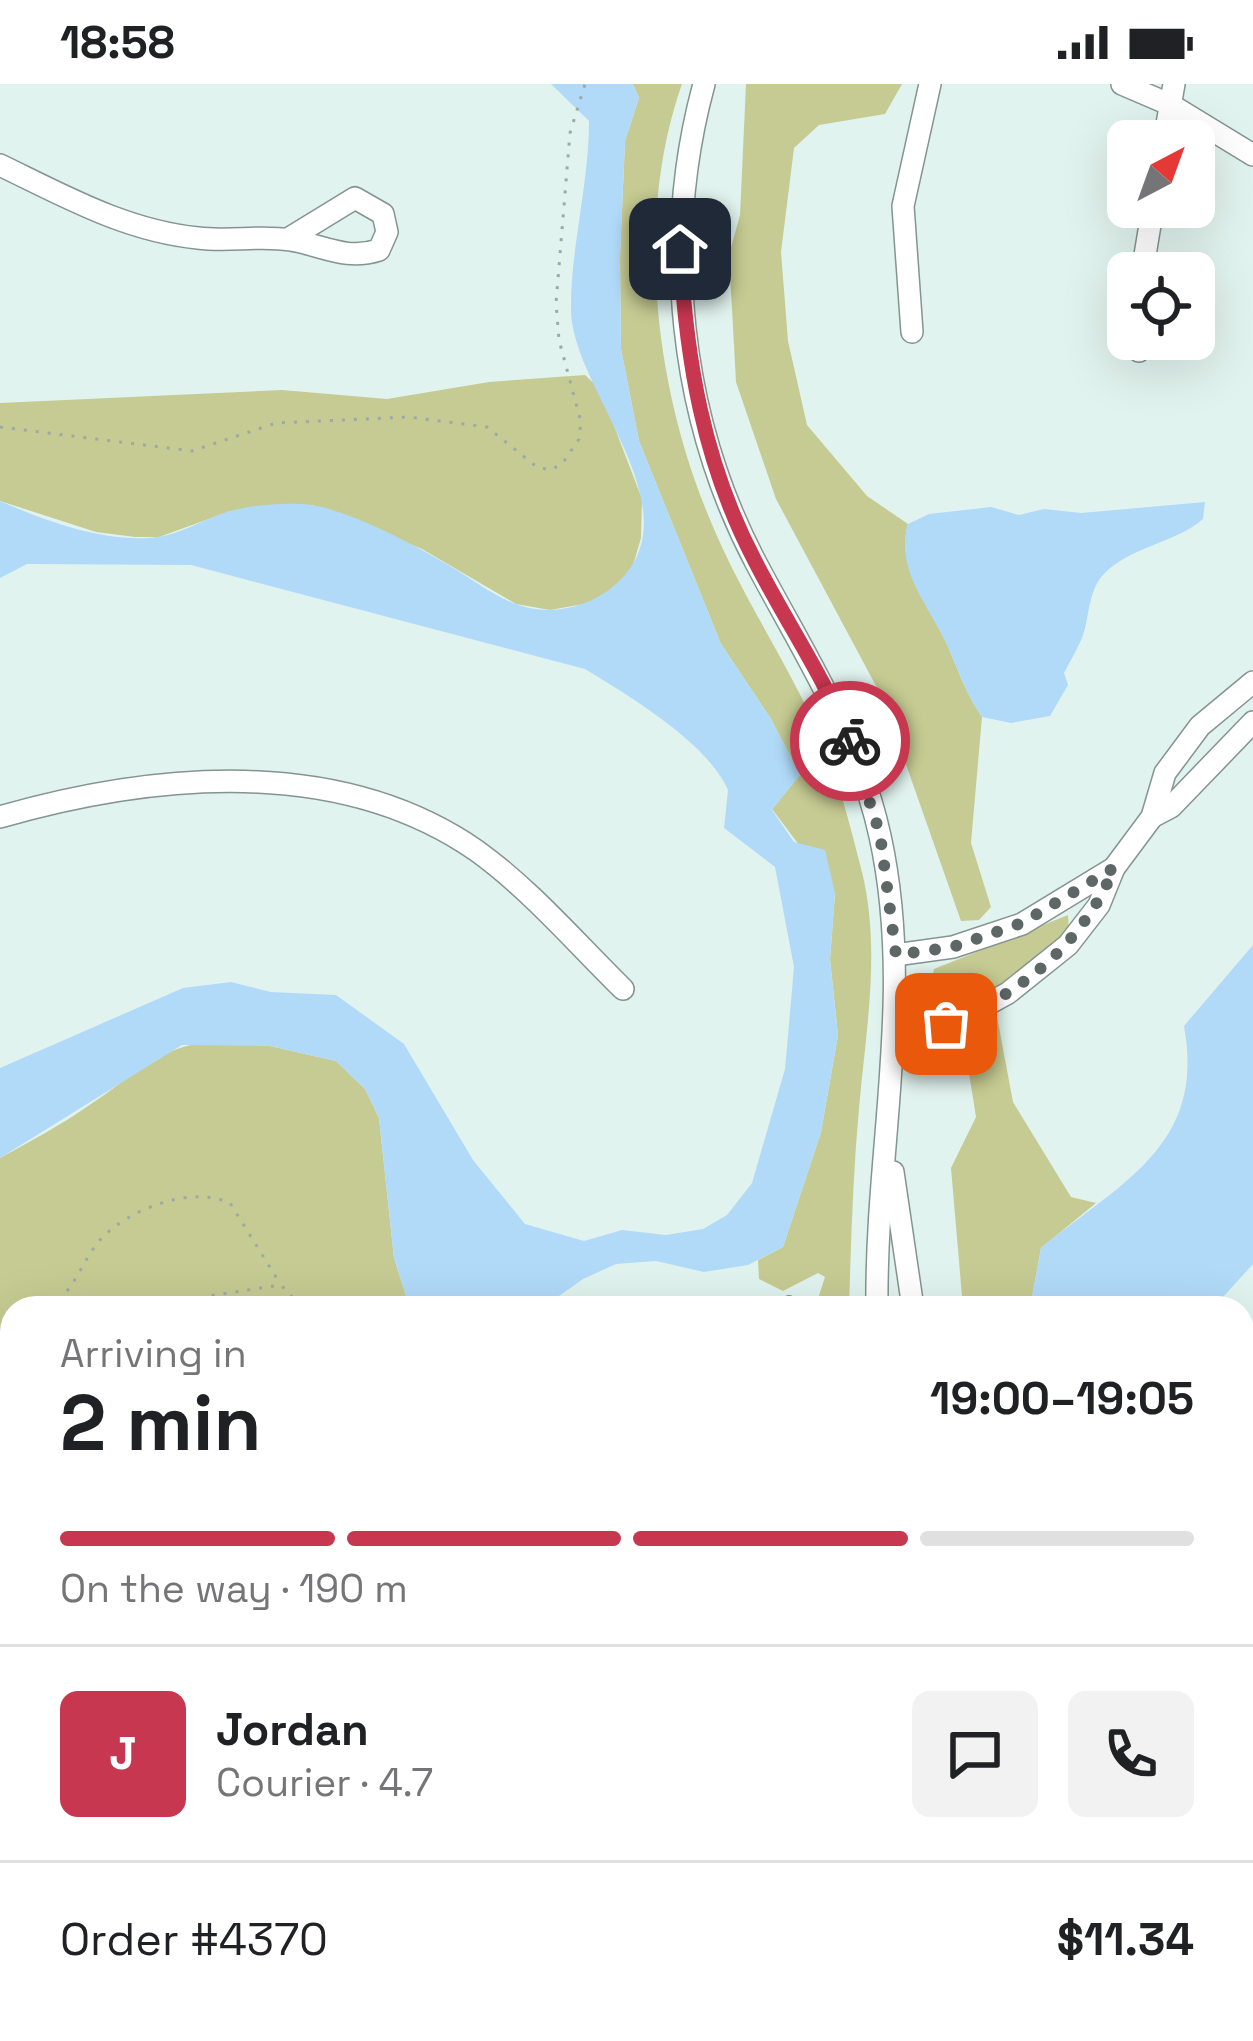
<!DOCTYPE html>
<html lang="en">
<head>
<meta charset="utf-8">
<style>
	:root { --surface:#fff; --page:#f2f2f2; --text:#202124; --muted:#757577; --line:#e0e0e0; --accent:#c73750 }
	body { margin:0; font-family:"Space Grotesk",sans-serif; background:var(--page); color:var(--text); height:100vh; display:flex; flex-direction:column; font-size:45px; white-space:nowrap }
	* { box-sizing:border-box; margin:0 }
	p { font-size:39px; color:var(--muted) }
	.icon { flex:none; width:66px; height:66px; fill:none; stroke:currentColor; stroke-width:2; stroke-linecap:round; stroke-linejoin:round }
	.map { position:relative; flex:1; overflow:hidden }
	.details { position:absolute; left:0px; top:1212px; width:1254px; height:747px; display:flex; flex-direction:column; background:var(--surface); border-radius:36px 36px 0 0; box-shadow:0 12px 48px #0002 }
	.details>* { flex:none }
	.needle { width:78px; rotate:41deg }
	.buttons { position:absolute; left:1107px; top:36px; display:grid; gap:24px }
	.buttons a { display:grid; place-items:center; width:108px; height:108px; border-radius:18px; background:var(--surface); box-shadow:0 12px 48px #0002; font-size:60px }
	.pin { position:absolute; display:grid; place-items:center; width:102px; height:102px; color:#fff; margin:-51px; border-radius:24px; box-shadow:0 6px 18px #0006 }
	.courier { position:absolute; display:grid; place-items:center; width:120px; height:120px; margin:-60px; border:9px solid #c73750; border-radius:50%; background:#fff; color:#222; box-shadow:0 3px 15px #0007 }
	.overview em { font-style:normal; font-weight:600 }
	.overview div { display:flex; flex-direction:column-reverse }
	.overview { display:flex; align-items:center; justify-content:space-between; height:204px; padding:0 60px }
	h1 { font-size:78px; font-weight:600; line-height:90px }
	.bar { display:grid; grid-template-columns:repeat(4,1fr); gap:18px 12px; align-content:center; height:144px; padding:0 60px }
	.bar i { height:15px; border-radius:9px; background:var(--line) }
	.bar .active { background:var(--accent) }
	.bar p { grid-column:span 4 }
	.line { display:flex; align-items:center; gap:30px; padding:0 60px; border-top:3px solid var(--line) }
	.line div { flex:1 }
	.round { display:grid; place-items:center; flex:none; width:126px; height:126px; border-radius:18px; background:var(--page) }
	.status { display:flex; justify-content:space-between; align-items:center; height:84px; padding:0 60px; background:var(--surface); direction:ltr }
	.status svg { height:33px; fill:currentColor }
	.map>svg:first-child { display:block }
	.green { fill:#c6cb93 }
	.water { fill:#b1daf9 }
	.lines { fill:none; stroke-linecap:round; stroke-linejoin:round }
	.service-casing { stroke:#849490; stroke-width:14 }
	.minor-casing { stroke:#849490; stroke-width:24 }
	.path { stroke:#9caaa6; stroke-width:3; stroke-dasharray:3 9; stroke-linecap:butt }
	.service { stroke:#fff; stroke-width:10 }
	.minor { stroke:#fff; stroke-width:21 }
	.done { stroke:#5d6765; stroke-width:12; stroke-dasharray:0 21.6 }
	.route { stroke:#c73750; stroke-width:15 }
</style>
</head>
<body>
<div class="status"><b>18:58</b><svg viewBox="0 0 49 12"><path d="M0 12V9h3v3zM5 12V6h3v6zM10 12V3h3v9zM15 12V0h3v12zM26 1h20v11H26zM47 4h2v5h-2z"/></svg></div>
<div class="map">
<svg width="1253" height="1957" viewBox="0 0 1253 1957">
	<rect width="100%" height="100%" fill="#e1f3ee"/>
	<g class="green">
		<path d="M633,0h49c-49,138 -26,313 32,445 31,73 77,139 108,212 17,40 29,88 40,131 19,78 4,157 -3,236 -6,66 -8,133 -10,200h-34l10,-31 -7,-4 -35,18 -24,-12 -1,-19 25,-13 38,-115 17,-97 -8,-75 5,-67 -63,-84 28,-34 -29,-56 -50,-75 -82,-203 -18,-92 -1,-92 5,-116 14,-43z"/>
		<path d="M746,0h156l-17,30 -66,11 -25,23 -13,104 7,89 19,84 60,71 41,28c-13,46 25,86 41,125 11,26 17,44 33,68l-11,126 20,64 -12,13 -18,1 -78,-222 -107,-200 -40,-117 -7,-127 11,-40z"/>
		<path d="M585,291l15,14 42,110 -1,39 -10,34 -36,30 -45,8 -34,-6 -94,-55 -110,-44 -81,6 -72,26h-24l-39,-5 -96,-31v-98l282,-13 105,9 102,-17z"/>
		<path d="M1068,831l1,16 -27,27 -50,32 21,112 58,95 25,6 -55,45 -11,60h-67l-12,-140 25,-51 -7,-44 -24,-25 -15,-58 4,-21z"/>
		<path d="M210,958l60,4 66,15 29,28 14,29 15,140 16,50h-398v600l-12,11v-761c29,-16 61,-33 88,-52 40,-26 73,-61 122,-64z"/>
		<path d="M1242,1713l11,13v58l-11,-8z"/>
		<path d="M1242,1916l11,8v33h-123l-4,-10h116z"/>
	</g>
	<g class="water">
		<path d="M551,0h82l6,14 -14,43 -5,116 1,92 18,92 82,203 50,75 29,56 -28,35 22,32 31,8 10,43 -5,67 8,75 -17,97 -38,115 -35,18 -44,7 -48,-11 -40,3 -33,15 -41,29h-132l-16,-50 -15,-140 -14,-29 -29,-28 -66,-15 -88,-1 -182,113v-90l183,-80 48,-6 40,10 65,3 68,49 69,116 52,64 59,17 38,-11 44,5 37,-6 24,-14 25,-32 33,-114 9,-102 -19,-100 -51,-39 4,-38c-21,-48 -99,-94 -143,-121l-394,-104 -164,-1 -27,14v-77c45,20 108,43 158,36 23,-3 46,-18 69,-25 26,-8 73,-12 99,-4 43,13 85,35 124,58 26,15 49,35 79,42 31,6 62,-3 85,-22 86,-74 -41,-194 -43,-275 -1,-61 18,-126 18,-190z"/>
		<path d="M1205,418l-2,17c-29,25 -73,27 -100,56 -16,18 -13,43 -21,63 -5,12 -12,23 -18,35l4,12 -18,31 -39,7 -29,-6c-16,-24 -22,-42 -33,-68 -17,-41 -55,-77 -41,-125l21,-10 62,-7 28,8 25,-6 37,4z"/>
		<path d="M1253,861v319l-40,44h-183l11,-60c80,-66 165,-102 143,-222z"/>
		<path d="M12,1736v48l-12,9v-45z"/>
		<path d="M816,1947h65l-5,10h-65z"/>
	</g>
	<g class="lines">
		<g class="service-casing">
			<g id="service">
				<path d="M789,1218l1,6"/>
				<path d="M177,1957l8,-10"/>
			</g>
		</g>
		<g class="minor-casing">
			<g id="minor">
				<path d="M704,0c-43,158 -25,333 52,479 47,89 102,172 124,273 35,159 -5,313 -3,472"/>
				<path d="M1122,0l49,21 82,50"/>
				<path d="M1164,57l10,-57"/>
				<path d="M0,81c64,31 126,66 198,73 30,4 63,-3 92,2 33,5 55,21 89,10l8,-18 -4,-18 -28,-16 -67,41"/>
				<path d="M1142,189l11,-66"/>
				<path d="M912,248l-9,-126 27,-122"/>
				<path d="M1139,255v12"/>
				<path d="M0,733c154,-44 339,-62 477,34 54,39 99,92 146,138"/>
				<path d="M1152,733l19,-10 82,-85"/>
				<path d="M895,871l58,-8 69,-23 92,-56"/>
				<path d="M896,938l24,5 50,-13 38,-21 60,-48 31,-40 15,-37 38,-51 13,-44 35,-47 53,-44"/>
				<path d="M893,1088l20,136"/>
				<path d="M1242,1825l11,8"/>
				<path d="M0,1836l12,-12"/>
				<path d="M1242,1892l11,7"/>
				<path d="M964,1947l3,10"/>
				<path d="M757,1957l4,-10"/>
			</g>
		</g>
		<g class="path">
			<path d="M0,343l192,24 84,-28 133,-6 78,10 50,40 13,3 12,-6 17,-25 2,-17 -22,-82 -3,-37 14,-170 15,-49"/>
			<path d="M50,1224c27,-21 31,-46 50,-68 28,-31 92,-55 130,-37l51,82"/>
			<path d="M178,1224l30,-12 73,-11 21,23"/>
			<path d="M0,1260l12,-8"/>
			<path d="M0,1377l12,-5"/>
		</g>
		<use href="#service" class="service"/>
		<use href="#minor" class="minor"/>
	</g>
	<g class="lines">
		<path class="done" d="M850,657l30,93 16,121 57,-8 69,-24 92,-55c-31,76 -93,126 -168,156"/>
		<path class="route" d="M680,165c6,110 23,213 75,312 31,61 70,117 95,180"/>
	</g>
</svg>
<div class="buttons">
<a><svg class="needle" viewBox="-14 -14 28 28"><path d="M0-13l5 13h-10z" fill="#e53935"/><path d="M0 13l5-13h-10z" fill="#757577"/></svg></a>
<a><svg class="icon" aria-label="locate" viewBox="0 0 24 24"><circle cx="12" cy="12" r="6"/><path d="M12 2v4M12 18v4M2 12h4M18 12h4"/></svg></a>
</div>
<div class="pin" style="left:946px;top:940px;background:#ea580c"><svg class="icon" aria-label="bag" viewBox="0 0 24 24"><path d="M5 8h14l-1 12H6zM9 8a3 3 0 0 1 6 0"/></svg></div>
<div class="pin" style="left:680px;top:165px;background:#1f2937"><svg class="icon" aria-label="home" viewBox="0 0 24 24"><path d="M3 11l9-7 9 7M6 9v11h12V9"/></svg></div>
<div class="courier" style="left:850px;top:657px"><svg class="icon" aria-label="bike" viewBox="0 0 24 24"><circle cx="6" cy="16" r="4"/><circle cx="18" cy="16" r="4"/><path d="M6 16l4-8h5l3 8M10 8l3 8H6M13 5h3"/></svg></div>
<section class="details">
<div class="overview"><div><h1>2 min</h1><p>Arriving in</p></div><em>19:00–19:05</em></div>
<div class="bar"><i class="active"></i><i class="active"></i><i class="active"></i><i></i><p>On the way · 190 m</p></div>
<div class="line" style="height:216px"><b class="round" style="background:var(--accent);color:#fff">J</b><div><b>Jordan</b><p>Courier · 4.7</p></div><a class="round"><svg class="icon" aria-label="chat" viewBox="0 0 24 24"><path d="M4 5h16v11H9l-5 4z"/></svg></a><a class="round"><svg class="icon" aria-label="phone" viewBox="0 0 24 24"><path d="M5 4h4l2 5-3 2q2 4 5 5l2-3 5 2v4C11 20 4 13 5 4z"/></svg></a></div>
<div class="line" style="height:156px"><div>Order #4370</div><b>$11.34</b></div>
</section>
</div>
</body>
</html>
